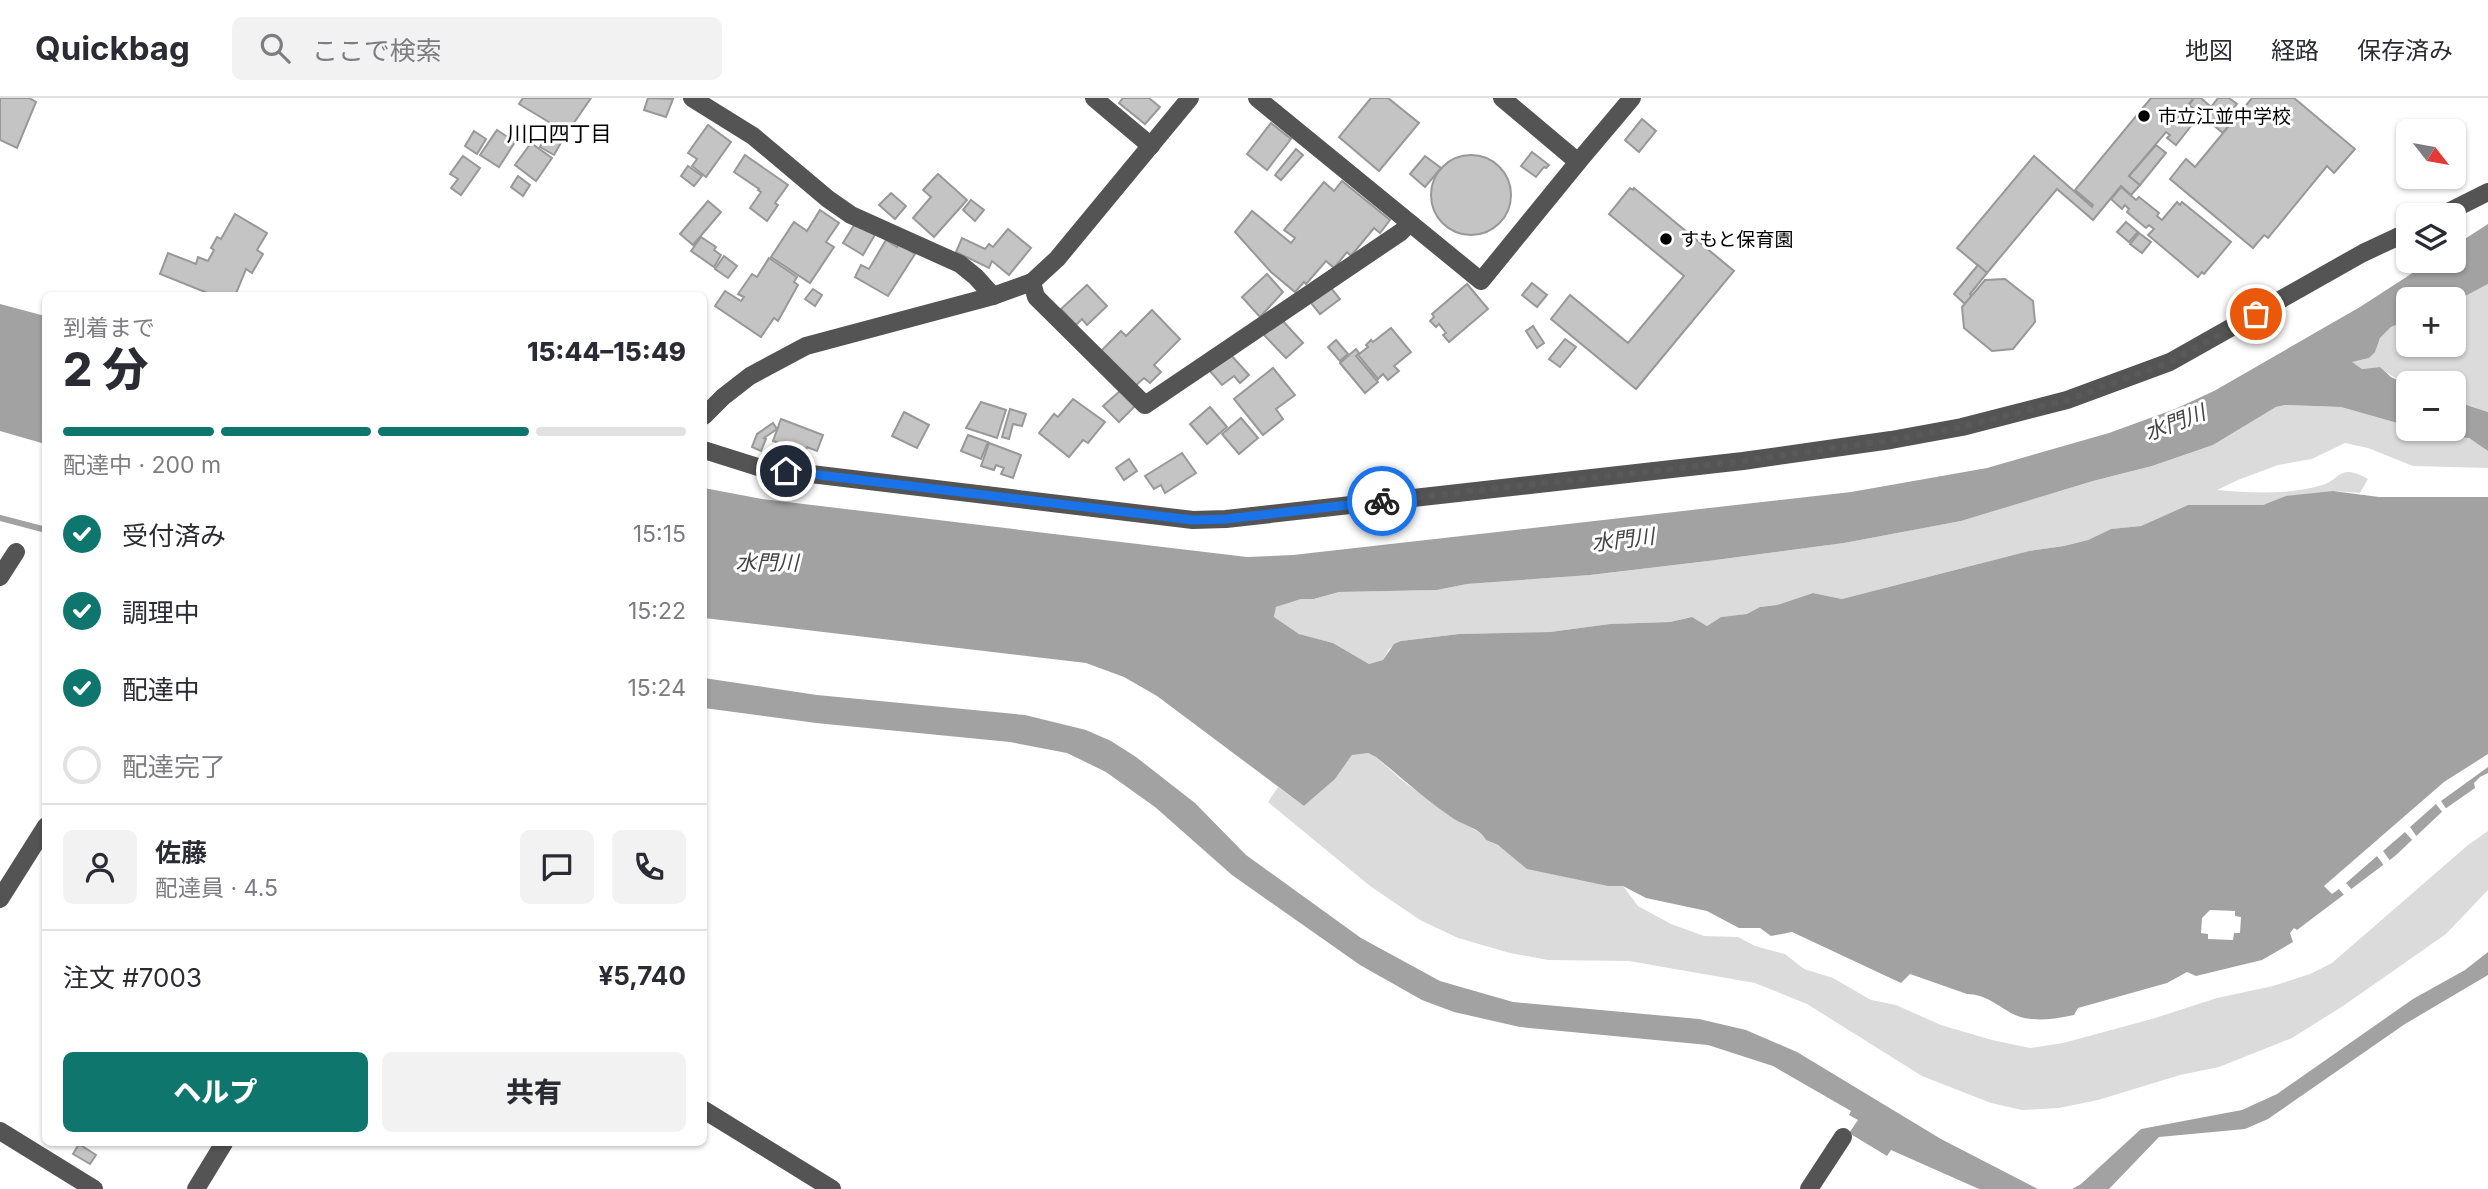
<!DOCTYPE html>
<html lang="ja">
<head>
<meta charset="utf-8">
<style>
	:root { --surface:#fff; --page:#f2f2f3; --text:#2b2b33; --muted:#7c7c81; --line:#e1e1e2; --accent:#0f766e }
	body { margin:0; font-family:Inter,"Noto Sans JP",sans-serif; background:var(--page); color:var(--text); height:100vh; display:flex; flex-direction:column; font-size:26px; white-space:nowrap }
	* { box-sizing:border-box; margin:0 }
	p { font-size:23px; color:var(--muted) }
	.icon { flex:none; width:38px; height:38px; fill:none; stroke:currentColor; stroke-width:2; stroke-linecap:round; stroke-linejoin:round }
	.map { position:relative; flex:1; overflow:hidden }
	.sheet { position:absolute; left:42px; top:194px; width:665px; height:854px; display:flex; flex-direction:column; background:var(--surface); border-radius:10px; box-shadow:0 2px 5px #0004 }
	.sheet>* { flex:none }
	.needle { width:46px; rotate:121deg }
	.buttons { position:absolute; left:2396px; top:21px; display:grid; gap:14px }
	.buttons a { display:grid; place-items:center; width:70px; height:70px; border-radius:10px; background:var(--surface); box-shadow:0 2px 5px #0004; font-size:35px }
	.pin { position:absolute; display:grid; place-items:center; width:60px; height:60px; color:#fff; margin:-30px; border:4px solid #fff; border-radius:50%; box-shadow:0 2px 7px #0007 }
	.courier { position:absolute; display:grid; place-items:center; width:70px; height:70px; margin:-35px; border:5px solid #1a73e8; border-radius:50%; background:#fff; color:#222; box-shadow:0 2px 9px #0007 }
	.headline em { font-style:normal; font-weight:800 }
	.headline div { display:flex; flex-direction:column-reverse }
	.headline { display:flex; align-items:center; justify-content:space-between; height:119px; padding:0 21px }
	h1 { font-size:46px; font-weight:800; line-height:52px }
	.bar { display:grid; grid-template-columns:repeat(4,1fr); gap:10px 7px; align-content:center; height:84px; padding:0 21px }
	.bar i { height:9px; border-radius:5px; background:var(--line) }
	.bar .selected { background:var(--accent) }
	.bar p { grid-column:span 4 }
	.line { display:flex; align-items:center; gap:18px; padding:0 21px; border-top:2px solid var(--line) }
	.line div { flex:1 }
	.round { display:grid; place-items:center; flex:none; width:74px; height:74px; border-radius:10px; background:var(--page) }
	ol { padding:0 21px; list-style:none }
	li { display:flex; align-items:center; gap:21px; height:77px }
	li p { margin-inline-start:auto }
	li .icon { padding:7px; border-radius:50%; background:var(--accent); color:#fff; stroke-width:4 }
	li:last-child { color:var(--muted) }
	li i { width:38px; height:38px; border:4px solid var(--line); border-radius:50% }
	.button { display:flex; gap:14px; margin-top:auto; padding:14px 21px }
	.button a { flex:1; height:80px; border-radius:10px; background:var(--accent); color:#fff; font-size:28px; font-weight:800; line-height:80px; text-align:center }
	.button a+a { background:var(--page); color:var(--text) }
	header { display:flex; align-items:center; gap:42px; box-sizing:border-box; height:98px; padding:0 35px; background:var(--surface); border-bottom:2px solid var(--line) }
	header strong { font-size:33px }
	nav { display:flex; gap:38px; margin-inline-start:auto; font-size:24px }
	.search { width:490px; height:63px; background:var(--page); display:flex; align-items:center; gap:18px; box-sizing:border-box; padding:0 24px; border-radius:10px; color:var(--muted); font-size:26px }
	.map>svg:first-child { display:block }
	.green { fill:#dbdbdb }
	.water { fill:#a2a2a2 }
	.pier { fill:#fff }
	.lines { fill:none; stroke-linecap:round; stroke-linejoin:round }
	.stream { stroke:#a2a2a2; stroke-width:6 }
	.building { fill:#c4c4c4; stroke:#989898; stroke-width:2 }
	.minor { stroke:#545454; stroke-width:18 }
	.done { stroke:#595959; stroke-width:7; stroke-dasharray:0 12.6 }
	.route { stroke:#1a73e8; stroke-width:9 }
	.poi-dot { fill:#000; stroke:#fff; stroke-width:2.5 }
	.labels { text-anchor:middle; stroke-width:6; stroke-linejoin:round; paint-order:stroke }
	.poi-label { font-size:19px; fill:#000; stroke:#fff; text-anchor:start }
	.neighbourhood-label { font-size:21px; fill:#000; stroke:#fff }
	.water-label { font-size:21px; font-style:italic; fill:#434343; stroke:#fff }
</style>
</head>
<body>
<header>
<strong>Quickbag</strong>
<div class="search"><svg class="icon" aria-label="search" viewBox="0 0 24 24"><circle cx="10" cy="10" r="6"/><path d="M15 15l6 6"/></svg>ここで検索</div>
<nav><a>地図</a><a>経路</a><a>保存済み</a></nav>
</header>
<div class="map">
<svg width="2488" height="1091" viewBox="0 0 2488 1091">
	<rect width="100%" height="100%" fill="#fff"/>
	<g class="green">
		<path d="M2488,186v128l-34,-11v-18c-32,0 -50,6 -74,-16l-18,2 -11,-7 18,-4 6,-7 5,-13 11,-11 17,-7v25h46v-43z"/>
		<path d="M2285,307l56,2 67,19v3h9l26,7 26,2 19,13v17l-75,-2 -45,-18 -23,-5 -33,16 -34,6 -40,15 -21,10c34,3 69,5 102,-4 23,-6 19,-24 49,-7l-8,14 -27,-2 -70,14h-75l-47,21 -30,3 -23,11 -24,6 -35,5 -187,48 -29,-6 -36,12 -17,2 -12,7 -27,3 -14,9 -15,-9 -22,5 -60,2 -60,8 -91,2 -58,7 -12,8 -6,11 -14,4 -36,-21 -34,-9 -25,-17 2,-10 25,-8h14l24,-7 98,-2 30,-6 123,-9 118,-14 136,-18 117,-22 132,-40 59,-15 61,-21 63,-38z"/>
		<path d="M1360,654l8,1 8,4 28,25 80,54 2,4 88,39 49,7 15,20 33,18 33,12 34,1 17,9 30,8 19,15 29,9 38,22 25,5 45,20 51,15 38,8 33,-5 89,-24 65,-21 56,-12 37,-12 22,-11 136,-118 20,-14v59l-42,44 -103,72 -51,32 -73,29 -39,8 -82,25 -39,8 -37,2 -31,-7 -69,-27 -115,-72 -52,-21 -126,-22 -81,-1 -38,-7 -52,-15 -38,-18 -50,-34 -102,-84 10,-15 26,19 31,-27 17,-24z"/>
	</g>
	<g class="water">
		<path d="M2488,126v60l-34,18v-3h-46v21l-17,7 -11,11 -5,14 -6,6 -17,4 10,7 18,-2 11,10 17,8v41l-67,-19 -56,-2 -9,2 -63,38 -61,21 -59,15 -132,40 -117,22 -136,18 -118,14 -123,9 -30,6 -98,2 -25,7h-13l-25,8 -2,10 25,17 34,9 36,21 14,-4 11,-16 7,-3 58,-7 91,-2 60,-8 60,-2 22,-5 15,9 14,-9 26,-3 13,-7 17,-2 36,-12 29,6 187,-48 35,-5 24,-6 23,-11 30,-3 47,-21h75l23,-9 47,-5 46,6h109v276l-8,4 -6,6 1,5 -30,21 -50,47 -98,74 -3,-2 -4,5 3,9 -31,18 -66,16 -9,-4 -20,11 -89,25 -4,7c-18,4 -44,8 -61,-1 -15,-8 -28,-20 -46,-20l-57,-20 -9,9 -109,-51 -21,4 -11,-8h-21l-32,-17 -61,-13 -23,-12h-15l-81,-17 -29,-24 -12,-5c-5,-11 -22,-15 -32,-21 -28,-19 -52,-41 -78,-62l-8,-4 -16,2 -17,24 -31,27 -147,-110 -33,-19 -38,-14 -382,-45v-130l58,11 485,58 46,-2 558,-63 136,-24 122,-35 66,-24 39,-18 146,-84 71,-46h23v-15z"/>
		<path d="M0,206l45,12v128l-45,-13z"/>
		<path d="M2454,303l34,11v39l-19,-13 -26,-2 -26,-7h37z"/>
		<path d="M704,580l113,17 208,20 61,15 25,11 25,16 59,46 51,52 115,83 79,43 73,21 186,17 47,11 51,22 144,87 97,50h-59l-88,-39 -4,6 -38,-23 9,-13 -9,-5 2,-4 -78,-45 -65,-21 -188,-18 -66,-15 -32,-12 -62,-35 -128,-90 -77,-68 -49,-35 -39,-19 -57,-11 -194,-19 -112,-15z"/>
		<path d="M2488,854v23l-83,49 -137,95 -23,10 -86,8 -50,52h-37l9,-5 60,-55 101,-19 35,-16 136,-95 52,-29z"/>
	</g>
	<g class="pier">
		<path d="M2488,656v13l-47,34 6,9 -4,3 -7,-9 -26,23 7,10 -4,4 -8,-9 -22,19 8,11 -6,5 -8,-11 -31,27 7,8 -8,5 -6,-7 -7,5 -8,-8 120,-104z"/>
		<path d="M2210,812l25,1v5l6,1 -1,16h-6l-1,7 -25,-1v-5l-7,-1 1,-15z"/>
	</g>
	<g class="lines">
		<path class="stream" d="M0,420l46,12"/>
	</g>
	<g class="building">
		<path d="M0,0h29l7,4 -19,46 -17,-8z"/>
		<path d="M523,0h68l-24,35 -48,-29z"/>
		<path d="M648,0l25,1 -7,18 -22,-7z"/>
		<path d="M1123,0h26l11,9 -15,17 -26,-21z"/>
		<path d="M1371,0h17l31,25 -40,48 -40,-34z"/>
		<path d="M2151,0h43l-18,21 4,3 3,-3 8,7 -15,19 -9,-7 3,-3 -4,-3 -37,44 11,9 -9,10 -10,-9 -28,34 -36,-31 -70,84 -30,-25 77,-92 58,51 1,-2 -18,-15z"/>
		<path d="M2194,0h7l10,9 7,-9h11l8,6 -11,13 6,5 -9,11 -34,-28z"/>
		<path d="M2252,0h42l61,51 -21,24 -7,-7 -59,72 -4,-3 -11,13 -83,-69 16,-20 9,8z"/>
		<path d="M1642,21l14,12 -17,21 -14,-12z"/>
		<path d="M1271,25l20,16 -24,31 -20,-16z"/>
		<path d="M708,27l23,17 -25,35 -14,-11 5,-7 -9,-6z"/>
		<path d="M552,28l14,8 -12,21 -14,-8z"/>
		<path d="M497,32l18,12 -16,25 -19,-12z"/>
		<path d="M474,33l12,8 -9,15 -12,-8z"/>
		<path d="M531,45l21,15 -16,23 -21,-16z"/>
		<path d="M2156,47l10,8 -26,32 -11,-9z"/>
		<path d="M1296,51l7,6 -22,25 -6,-5z"/>
		<path d="M1532,54l17,13 -3,3 -2,-1 -8,10 -15,-11z"/>
		<path d="M745,57l43,30 -13,18 3,2 -11,16 -17,-13 11,-16 -3,-2 1,-1 -25,-17z"/>
		<circle cx="1471" cy="97" r="40"/>
		<path d="M463,58l17,12 -19,27 -10,-7 7,-9 -8,-5z"/>
		<path d="M1425,58l16,12 -16,19 -15,-13z"/>
		<path d="M688,68l14,10 -8,10 -13,-10z"/>
		<path d="M938,76l29,26 -33,37 -21,-19 18,-21 -8,-7z"/>
		<path d="M518,78l12,9 -7,11 -12,-9z"/>
		<path d="M1342,83l48,39 -10,13 -6,-5 -23,28 -4,-4 -13,16 -8,-7 -20,23 -2,-2 -9,10 -24,-20 -36,-40 17,-21 39,32 4,-5 -11,-8 40,-48 10,9z"/>
		<path d="M2121,89l15,13 3,-3 20,16 -2,3 5,4 15,-18 3,3 2,-3 49,40 -27,32 -2,-2 -4,5 -50,-42 6,-6 -5,-4 -3,3 -19,-16 2,-3 -4,-4 -3,4 -11,-10z"/>
		<path d="M1630,90l3,2 1,-2 100,83 -98,118 -85,-70 19,-24 58,48 56,-67 -75,-62z"/>
		<path d="M891,95l15,13 -11,13 -16,-14z"/>
		<path d="M971,102l13,10 -9,11 -12,-11z"/>
		<path d="M708,103l13,11 -28,33 -13,-11z"/>
		<path d="M820,112l19,13 -13,19 8,5 -24,36 -39,-26 23,-35 13,9z"/>
		<path d="M235,116l32,19 -10,17 6,4 -11,19 -6,-4 -11,27h-20l-55,-22 8,-21 28,11 2,-7 10,4 6,-11 -3,-2 6,-11 4,2z"/>
		<path d="M856,124l20,11 -13,22 -20,-12z"/>
		<path d="M2126,124l12,10 -9,10 -12,-10z"/>
		<path d="M1008,131l23,19 -22,27 -17,-14 -3,7 -33,-16 6,-14 23,11 4,-5 4,3z"/>
		<path d="M2139,135l12,9 -9,11 -12,-9z"/>
		<path d="M701,139l15,10 -2,3 7,5 -7,12 -23,-16z"/>
		<path d="M886,142l11,7 2,-3 16,10 -27,42 -33,-19 6,-12 8,4z"/>
		<path d="M724,158l13,10 -9,12 -13,-9z"/>
		<path d="M769,160l28,19 -3,5 4,3 -20,36 -4,-3 -13,19 -46,-31 10,-15 16,10 3,-4 -6,-3 14,-20 5,3z"/>
		<path d="M1978,167l9,8 -17,21 2,2 -7,8 -11,-10z"/>
		<path d="M1267,176l16,18 -23,25 -18,-20z"/>
		<path d="M2005,181l28,22 2,21 -22,27 -21,2 -28,-23 -2,-21 23,-27z"/>
		<path d="M1532,185l15,12 -10,12 -15,-12z"/>
		<path d="M1467,186l21,25 -39,33 -6,-7 3,-2 -7,-9 -3,3 -6,-6 4,-4 -2,-3z"/>
		<path d="M1087,187l20,21 -20,19 -5,-6 -6,6 -15,-16z"/>
		<path d="M1331,190l9,11 -20,15 -9,-11z"/>
		<path d="M813,191l9,6 -7,11 -10,-7z"/>
		<path d="M1152,212l28,29 -26,26 7,7 -11,11 -6,-5 -9,8 -34,-35 20,-20 5,5z"/>
		<path d="M1281,221l22,24 -17,15 -22,-23z"/>
		<path d="M1533,228l11,17 -7,5 -11,-17z"/>
		<path d="M1391,230l20,24 -17,14 5,5 -11,9 -5,-6 -5,5 -20,-24 10,-8 -2,-2 5,-5 2,2z"/>
		<path d="M1565,241l11,8 -16,20 -11,-8z"/>
		<path d="M1336,242l12,14 -8,7 -12,-14z"/>
		<path d="M1356,251l3,4 -3,3 22,26 -13,11 -25,-30z"/>
		<path d="M1230,256l19,21 -9,8 -6,-7 -12,9 -12,-14z"/>
		<path d="M1273,270l22,27 -19,14 7,10 -20,16 -29,-36z"/>
		<path d="M1121,292l15,15 -17,17 -16,-16z"/>
		<path d="M1073,301l32,23 -17,21 -5,-3 -14,17 -30,-24 15,-19 4,3z"/>
		<path d="M981,304l25,8 -9,28 -31,-10z"/>
		<path d="M1210,309l17,20 -20,17 -17,-20z"/>
		<path d="M1010,311l16,5 -4,12 -9,-2 -4,15 -7,-2z"/>
		<path d="M904,314l25,13 -12,23 -25,-12z"/>
		<path d="M1241,320l17,20 -19,16 -17,-20z"/>
		<path d="M781,321l42,16 -6,16 -10,-4 -2,6 -32,-12z"/>
		<path d="M773,325l4,6 -13,9 2,1 -5,12 -9,-4 5,-13z"/>
		<path d="M968,337l20,7 -7,17 -20,-8z"/>
		<path d="M989,345l32,12 -8,23 -12,-4 3,-6 -8,-3 -2,5 -13,-4z"/>
		<path d="M1182,355l14,20 -31,20 -4,-8 -7,4 -9,-13z"/>
		<path d="M1129,361l8,12 -13,9 -8,-12z"/>
		<path d="M79,1046l17,11 -6,9 -17,-10z"/>
	</g>
	<g class="lines">
		<g class="minor">
			<path d="M692,0l61,38 75,63 23,16 109,49 16,13 17,19"/>
			<path d="M1094,0l57,48"/>
			<path d="M1257,0l224,183 97,-119 -76,-64"/>
			<path d="M1578,64l54,-64"/>
			<path d="M2442,117l46,-23"/>
			<path d="M1032,184l4,15 109,108 256,-173 9,-9"/>
			<path d="M704,318l19,-19 27,-21 56,-30 187,-50 39,-14 25,-23 133,-161"/>
			<path d="M704,352l57,18 432,52 33,-1 517,-58 148,-21 71,-13 105,-27 103,-38 193,-109 45,-21"/>
			<path d="M0,479l16,-25"/>
			<path d="M0,801l46,-73"/>
			<path d="M704,1012l128,79"/>
			<path d="M0,1033l94,58"/>
			<path d="M196,1091l28,-46"/>
			<path d="M1809,1091l34,-52"/>
		</g>
	</g>
	<g class="lines">
		<path class="done" d="M1382,403l361,-40 148,-21 71,-13 105,-27 103,-38 86,-48"/>
		<path class="route" d="M786,373l407,49 33,-1 156,-18"/>
	</g>
	<g class="poi-dot">
		<circle cx="2144" cy="18" r="7"/>
		<circle cx="1666" cy="141" r="7"/>
	</g>
	<g class="labels">
		<g class="poi-label">
			<text x="2158" y="25">市立江並中学校</text>
			<text x="1680" y="148">すもと保育園</text>
		</g>
		<g class="neighbourhood-label">
			<text x="559" y="43">川口四丁目</text>
		</g>
		<g class="water-label">
			<text transform="translate(2175 325) rotate(-21)" y="7">水門川</text>
			<text transform="translate(1623 442) rotate(-7)" y="7">水門川</text>
			<text x="767" y="472">水門川</text>
		</g>
	</g>
</svg>
<div class="buttons">
<a><svg class="needle" viewBox="-14 -14 28 28"><path d="M0-13l5 13h-10z" fill="#e53935"/><path d="M0 13l5-13h-10z" fill="#7c7c81"/></svg></a>
<a><svg class="icon" aria-label="layers" viewBox="0 0 24 24"><path d="M12 4l9 5-9 5-9-5zM3 14l9 5 9-5"/></svg></a>
<a>+</a>
<a>−</a>
</div>
<div class="pin" style="left:2256px;top:216px;background:#ea580c"><svg class="icon" aria-label="bag" viewBox="0 0 24 24"><path d="M5 8h14l-1 12H6zM9 8a3 3 0 0 1 6 0"/></svg></div>
<div class="pin" style="left:786px;top:373px;background:#1f2937"><svg class="icon" aria-label="home" viewBox="0 0 24 24"><path d="M3 11l9-7 9 7M6 9v11h12V9"/></svg></div>
<div class="courier" style="left:1382px;top:403px"><svg class="icon" aria-label="bike" viewBox="0 0 24 24"><circle cx="6" cy="16" r="4"/><circle cx="18" cy="16" r="4"/><path d="M6 16l4-8h5l3 8M10 8l3 8H6M13 5h3"/></svg></div>
<section class="sheet">
<div class="headline"><div><h1>2 分</h1><p>到着まで</p></div><em>15:44–15:49</em></div>
<div class="bar"><i class="selected"></i><i class="selected"></i><i class="selected"></i><i></i><p>配達中 · 200 m</p></div>
<ol>
<li><svg class="icon" aria-label="check" viewBox="0 0 24 24"><path d="M5 12l5 5 9-10"/></svg>受付済み<p>15:15</p></li>
<li><svg class="icon" aria-label="check" viewBox="0 0 24 24"><path d="M5 12l5 5 9-10"/></svg>調理中<p>15:22</p></li>
<li><svg class="icon" aria-label="check" viewBox="0 0 24 24"><path d="M5 12l5 5 9-10"/></svg>配達中<p>15:24</p></li>
<li><i></i>配達完了</li>
</ol>
<div class="line" style="height:126px"><a class="round"><svg class="icon" aria-label="person" viewBox="0 0 24 24"><circle cx="12" cy="8" r="4"/><path d="M4 21q1-7 8-7t8 7"/></svg></a><div><b>佐藤</b><p>配達員 · 4.5</p></div><a class="round"><svg class="icon" aria-label="chat" viewBox="0 0 24 24"><path d="M4 5h16v11H9l-5 4z"/></svg></a><a class="round"><svg class="icon" aria-label="phone" viewBox="0 0 24 24"><path d="M5 4h4l2 5-3 2q2 4 5 5l2-3 5 2v4C11 20 4 13 5 4z"/></svg></a></div>
<div class="line" style="height:91px"><div>注文 #7003</div><b>¥5,740</b></div>
<div class="button"><a>ヘルプ</a><a>共有</a></div>
</section>
</div>
</body>
</html>
